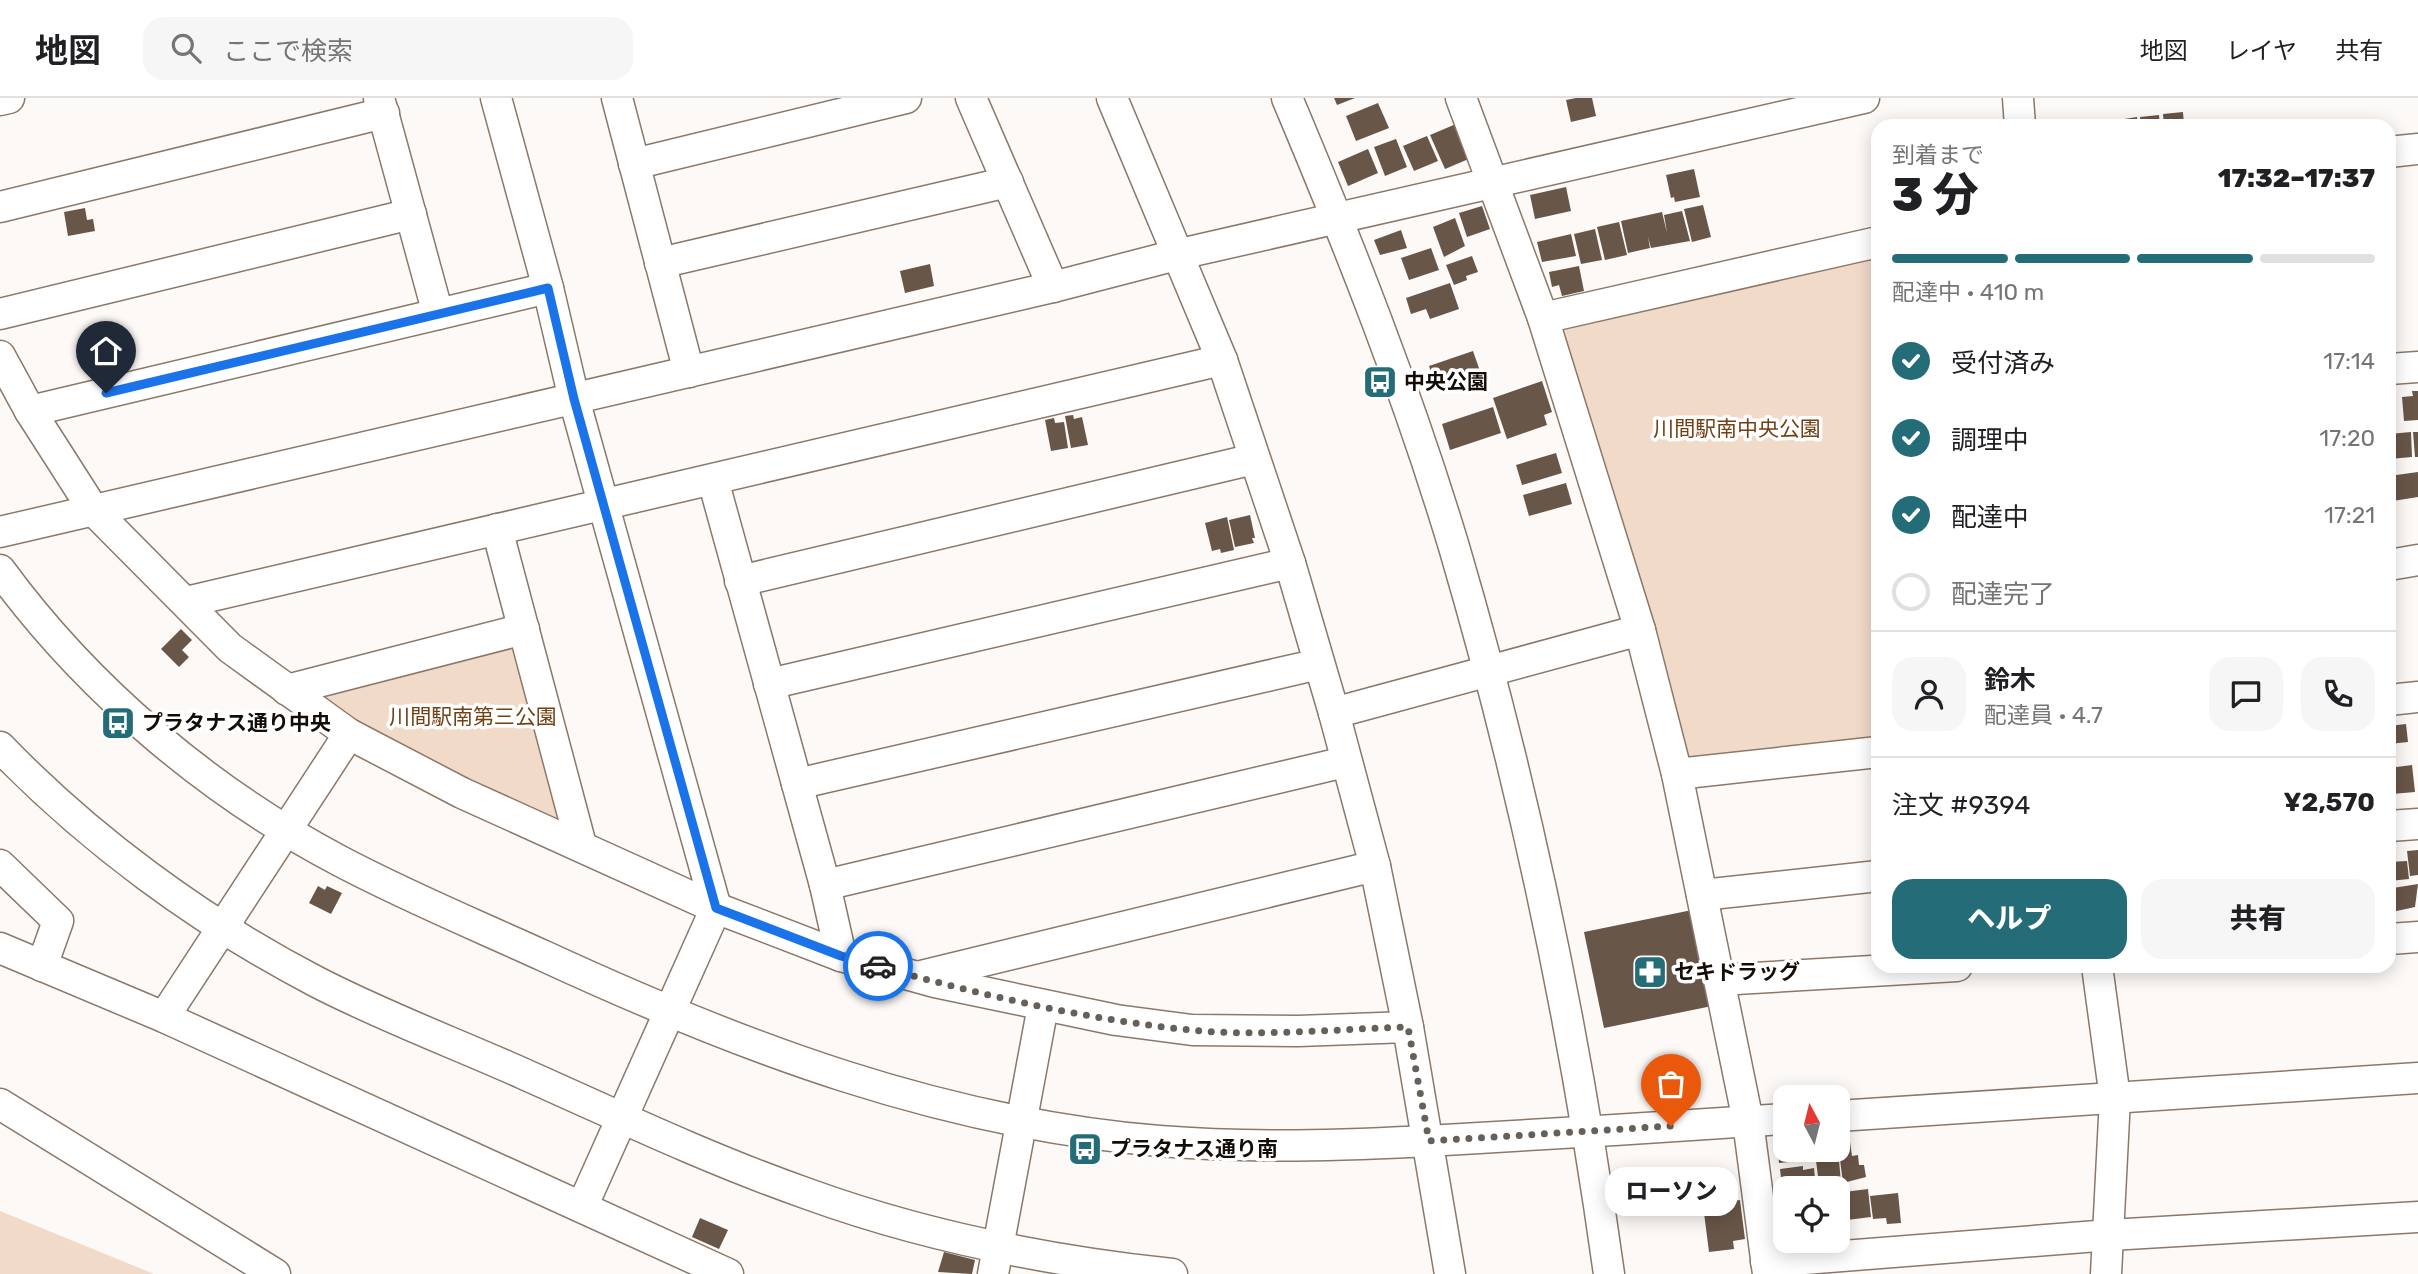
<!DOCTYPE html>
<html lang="ja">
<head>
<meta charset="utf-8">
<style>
	:root { --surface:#fff; --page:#f6f6f6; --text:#202124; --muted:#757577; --line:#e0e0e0; --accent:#246d78 }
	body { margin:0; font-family:Rubik,"Noto Sans JP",sans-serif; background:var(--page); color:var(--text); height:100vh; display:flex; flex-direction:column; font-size:26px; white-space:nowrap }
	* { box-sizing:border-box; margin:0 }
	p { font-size:23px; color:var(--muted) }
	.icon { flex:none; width:38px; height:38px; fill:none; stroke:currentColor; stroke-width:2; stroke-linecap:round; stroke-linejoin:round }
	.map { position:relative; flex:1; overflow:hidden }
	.details { position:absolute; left:1871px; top:21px; width:525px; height:854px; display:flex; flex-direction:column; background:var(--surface); border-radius:21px; box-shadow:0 4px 18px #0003 }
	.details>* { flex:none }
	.needle { width:46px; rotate:353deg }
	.buttons { position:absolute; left:1773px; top:987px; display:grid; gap:14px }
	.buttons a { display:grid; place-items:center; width:77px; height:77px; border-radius:14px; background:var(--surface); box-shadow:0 4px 18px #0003; font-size:35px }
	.pin { position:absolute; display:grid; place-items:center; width:60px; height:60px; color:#fff; margin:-72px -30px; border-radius:50% 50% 50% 0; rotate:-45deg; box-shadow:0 0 7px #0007 }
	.pin .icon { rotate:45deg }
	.courier { position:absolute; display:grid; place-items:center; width:70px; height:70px; margin:-35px; border:5px solid #1a73e8; border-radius:50%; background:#fff; color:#222; box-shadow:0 2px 9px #0007 }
	.bubble { position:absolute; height:49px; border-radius:21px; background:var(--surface); box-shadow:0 4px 18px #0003; font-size:23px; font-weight:800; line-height:49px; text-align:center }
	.overview em { font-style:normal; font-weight:800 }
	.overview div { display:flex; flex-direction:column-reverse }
	.overview { display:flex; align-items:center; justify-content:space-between; height:119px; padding:0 21px }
	h1 { font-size:46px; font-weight:800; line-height:52px }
	.bar { display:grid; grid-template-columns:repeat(4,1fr); gap:10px 7px; align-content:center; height:84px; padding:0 21px }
	.bar i { height:9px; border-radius:5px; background:var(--line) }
	.bar .current { background:var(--accent) }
	.bar p { grid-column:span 4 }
	.line { display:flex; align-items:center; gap:18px; padding:0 21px; border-top:2px solid var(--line) }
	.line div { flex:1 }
	.round { display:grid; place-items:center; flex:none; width:74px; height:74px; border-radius:21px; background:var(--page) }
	ol { padding:0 21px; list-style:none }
	li { display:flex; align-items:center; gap:21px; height:77px }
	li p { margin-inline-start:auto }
	li .icon { padding:7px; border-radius:50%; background:var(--accent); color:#fff; stroke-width:4 }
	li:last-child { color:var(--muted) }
	li i { width:38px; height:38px; border:4px solid var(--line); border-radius:50% }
	.primary-button { display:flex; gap:14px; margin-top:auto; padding:14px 21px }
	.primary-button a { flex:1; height:80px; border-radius:21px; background:var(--accent); color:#fff; font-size:28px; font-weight:800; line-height:80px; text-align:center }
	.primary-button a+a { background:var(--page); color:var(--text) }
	header { display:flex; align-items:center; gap:42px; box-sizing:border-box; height:98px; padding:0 35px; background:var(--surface); border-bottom:2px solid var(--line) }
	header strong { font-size:33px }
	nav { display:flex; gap:38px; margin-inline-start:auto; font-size:24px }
	.search { width:490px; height:63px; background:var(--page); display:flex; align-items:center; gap:18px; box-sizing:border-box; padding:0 24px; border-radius:21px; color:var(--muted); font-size:26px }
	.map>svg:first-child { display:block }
	.green { fill:#f2dac9 }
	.building { fill:#685648 }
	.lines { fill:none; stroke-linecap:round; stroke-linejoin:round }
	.minor-casing { stroke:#8c7869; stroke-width:33 }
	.minor { stroke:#fff; stroke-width:30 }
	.done { stroke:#66605b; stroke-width:7; stroke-dasharray:0 12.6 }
	.route { stroke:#1a73e8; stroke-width:9 }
	.labels { text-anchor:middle; stroke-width:7; stroke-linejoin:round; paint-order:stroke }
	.poi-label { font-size:21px; font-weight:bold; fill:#140d07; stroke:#fff; text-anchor:start }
	.park-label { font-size:21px; fill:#704115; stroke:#fff }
</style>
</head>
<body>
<header>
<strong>地図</strong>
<div class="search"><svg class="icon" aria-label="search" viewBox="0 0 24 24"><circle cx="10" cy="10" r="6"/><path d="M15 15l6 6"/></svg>ここで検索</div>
<nav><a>地図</a><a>レイヤ</a><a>共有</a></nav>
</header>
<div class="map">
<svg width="2418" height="1176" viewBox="0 0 2418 1176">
	<rect width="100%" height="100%" fill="#fdf9f6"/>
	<g class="green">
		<path d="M1878,154v491l-181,20 -15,-13 -122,-414 7,-14z"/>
		<path d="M508,548l12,7 41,158 -9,11 -231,-118 3,-17z"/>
		<path d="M0,1113l154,63h-154z"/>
	</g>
	<g class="building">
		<path d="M1334,0h21l-18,7z"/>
		<path d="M1576,0h16l4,18 -25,6 -5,-22z"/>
		<path d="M1378,5l11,25 -33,13 -10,-25z"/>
		<path d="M2183,14l1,14h-20l-1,-12z"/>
		<path d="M2159,17l1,11h-19l-1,-9z"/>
		<path d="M2137,19l1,9h-19l-1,-6z"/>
		<path d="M2116,22l1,6h-20v-3z"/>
		<path d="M1456,26l15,34 -26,11 -15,-34z"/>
		<path d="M1427,38l11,25 -24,10 -11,-25z"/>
		<path d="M1396,41l11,28 -22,9 -11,-29z"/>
		<path d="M1368,51l10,24 -30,13 -10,-24z"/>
		<path d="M1694,71l6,28 -25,5 -1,-5 -3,1 -5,-23z"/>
		<path d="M1566,89l5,24 -36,8 -5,-24z"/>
		<path d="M1703,107l8,32 -19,5 -8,-33z"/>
		<path d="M1482,108l8,23 -23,8 -8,-24z"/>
		<path d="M85,110l2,12 6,-1 2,12 -27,5 -4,-24z"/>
		<path d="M1682,113l8,30 -39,7 -3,-11 2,11 -22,5 -7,-32 41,-9 5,21 -3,-18z"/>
		<path d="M1455,120l10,28 -21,11 -11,-30z"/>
		<path d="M1619,124l8,33 -22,5 -8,-33z"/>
		<path d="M1595,131l7,31 -21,4 -7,-30z"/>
		<path d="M1401,132l6,18 -27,7 -6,-15z"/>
		<path d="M1571,136l5,22 -34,6 -5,-20z"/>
		<path d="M1431,150l8,22 -30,10 -8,-22z"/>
		<path d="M1472,158l6,16 -12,4 1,4 -13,5 -8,-20z"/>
		<path d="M930,166l4,22 -29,7 -5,-22z"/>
		<path d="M1579,168l5,25 -22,5 -3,-11 -7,2 -3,-15z"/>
		<path d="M1450,185l9,26 -29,10 -4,-10 -15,5 -5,-16z"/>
		<path d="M1473,253l8,23 -44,16 -8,-24z"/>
		<path d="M1542,283l10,31 -8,3 3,10 -40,14 -14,-41z"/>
		<path d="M2412,293h6v29l-14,1 -2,-24 11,-1z"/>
		<path d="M1493,309l8,26 -51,17 -8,-26z"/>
		<path d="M1073,317l1,4 8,-2 6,28 -17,3 -6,-32z"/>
		<path d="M1054,320l1,5 9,-1 4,26 -17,3 -6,-31z"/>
		<path d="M2411,334l1,25 -23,2v-25z"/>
		<path d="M2413,334h5v25h-3z"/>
		<path d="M1556,355l6,20 -40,12 -6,-20z"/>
		<path d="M2418,374v25l-25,4 -4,-25z"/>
		<path d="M1566,385l6,21 -43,12 -6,-21z"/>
		<path d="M1250,417l5,23h-3l2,5 -19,4 -6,-27z"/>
		<path d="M1227,419l7,33 -13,3 -1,-4 -8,2 -7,-28z"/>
		<path d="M181,531l11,11 -10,10 7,7 -10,10 -18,-18z"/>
		<path d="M2406,626l2,18 -19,2v-18z"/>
		<path d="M2412,667l3,27 -23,2 -3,-26z"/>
		<path d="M2418,752v25l-8,1 -3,-25z"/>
		<path d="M2407,763l2,18 -20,2v-19z"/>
		<path d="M2418,786l-3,23 -23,5 1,-24z"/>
		<path d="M318,788l7,4 2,-4 15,7 -11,21 -22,-11z"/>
		<path d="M1697,811l20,96 -113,23 -20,-96z"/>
		<path d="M1785,1044v8h26l1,4 -13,2 1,5 -21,2 -2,-20z"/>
		<path d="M1850,1044l2,14 6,-1 1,10h5l2,12 -23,6 -5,-39z"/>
		<path d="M1828,1052l1,11 10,-1 2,23 -22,2 -4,-33z"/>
		<path d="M1803,1068v4l11,-2 2,20 -34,-1 -2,-18z"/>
		<path d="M1868,1091l3,28 -24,3 -3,-28z"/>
		<path d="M1898,1095l3,30 -14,1 -1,-6 -13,1 -3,-23z"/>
		<path d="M1838,1096h4l3,26 -7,1z"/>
		<path d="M1740,1102l5,39 -12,2 1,8 -25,3 -6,-47z"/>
		<path d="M1785,1104v24l-10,1 -2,-22z"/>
		<path d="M700,1120l28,12 -9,19 -27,-12z"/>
		<path d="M944,1154l31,8 -3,14 -34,-2z"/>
	</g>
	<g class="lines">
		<g class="minor-casing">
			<g id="minor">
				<path d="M379,0l59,216"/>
				<path d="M496,0l52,190 26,111 142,509 -134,299"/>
				<path d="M617,0l72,274"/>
				<path d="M971,0l82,189"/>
				<path d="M1112,0l110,262 68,203 44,150 41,153 33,161 42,247"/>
				<path d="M1287,0c62,147 121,296 167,449 70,238 121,482 155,727"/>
				<path d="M1461,0l82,220 97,312 37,144 71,347 20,153"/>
				<path d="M2018,0l2,28"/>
				<path d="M0,2l9,-2"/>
				<path d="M2389,54l29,-3"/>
				<path d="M634,66l272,-66"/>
				<path d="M0,109l384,-94"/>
				<path d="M660,165l348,-81"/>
				<path d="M0,216l411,-100"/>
				<path d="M1543,220l335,-76"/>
				<path d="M0,258l30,55 64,100 136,137 119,86 113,59 254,115 125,48 94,26 181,38 76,10 106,1 110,-4"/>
				<path d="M2389,271l29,-2"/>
				<path d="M30,313l518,-123"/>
				<path d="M713,382l112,405 16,71"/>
				<path d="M497,431l84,316"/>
				<path d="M0,434l1053,-245 127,-33 684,-156"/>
				<path d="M2389,467l29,-5"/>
				<path d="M0,472c88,120 209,222 340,291 66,35 136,64 204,95 197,91 397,167 615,185 102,8 202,4 303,-2 108,-6 215,-13 323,-20"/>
				<path d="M740,483l514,-122"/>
				<path d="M186,504l1036,-242"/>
				<path d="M769,586l521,-121"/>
				<path d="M287,592l237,-61"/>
				<path d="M2389,602l29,-3"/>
				<path d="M1334,615l306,-83"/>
				<path d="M0,649c90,93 200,174 315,234 67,35 140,62 209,93 94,42 187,86 284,120 116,42 242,67 364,80"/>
				<path d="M1677,676l201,-22"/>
				<path d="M797,686l522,-120"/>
				<path d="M2389,728l29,-2"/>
				<path d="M0,767l58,56 -16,45"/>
				<path d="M825,787l520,-123"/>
				<path d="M1702,797l176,-19"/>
				<path d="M2389,841l29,-2"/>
				<path d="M0,850l164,69 564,257"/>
				<path d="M2097,868l18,132 -9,176"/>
				<path d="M921,878l454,-110"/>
				<path d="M1719,882l238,-14"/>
				<path d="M164,919l185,-283"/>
				<path d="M0,1006l275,170"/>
				<path d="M1838,1018l580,-38"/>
				<path d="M1766,1164l344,-27 308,-18"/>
				<path d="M993,1176l50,-268"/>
			</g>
		</g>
		<use href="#minor" class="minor"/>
	</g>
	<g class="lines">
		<path class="done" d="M878,868c101,29 207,53 312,64 72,7 146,-1 218,-3l21,114 242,-15"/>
		<path class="route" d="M106,295l442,-105 26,111 142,509 125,48 37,10"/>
	</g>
	<defs>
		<g id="bus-square" transform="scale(1.75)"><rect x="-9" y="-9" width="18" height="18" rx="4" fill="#246d78" stroke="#fff"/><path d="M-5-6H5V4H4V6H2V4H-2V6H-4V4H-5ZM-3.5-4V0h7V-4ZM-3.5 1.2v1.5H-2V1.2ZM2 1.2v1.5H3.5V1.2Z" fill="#fff"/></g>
		<g id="pharmacy-square" transform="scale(1.75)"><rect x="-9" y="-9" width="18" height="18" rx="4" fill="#246d78" stroke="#fff"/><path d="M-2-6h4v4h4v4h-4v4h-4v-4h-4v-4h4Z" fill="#fff"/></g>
	</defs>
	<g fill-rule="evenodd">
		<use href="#bus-square" x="1380" y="284"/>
		<use href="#bus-square" x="118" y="625"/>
		<use href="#pharmacy-square" x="1650" y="874"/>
		<use href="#bus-square" x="1085" y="1051"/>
	</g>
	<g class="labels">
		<g class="poi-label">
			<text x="1404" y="291">中央公園</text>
			<text x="142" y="632">プラタナス通り中央</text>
			<text x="1674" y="881">セキドラッグ</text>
			<text x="1110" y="1058">プラタナス通り南</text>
		</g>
		<g class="park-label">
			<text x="1737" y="338">川間駅南中央公園</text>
			<text x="473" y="626">川間駅南第三公園</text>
		</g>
	</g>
</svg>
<div class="buttons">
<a><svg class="needle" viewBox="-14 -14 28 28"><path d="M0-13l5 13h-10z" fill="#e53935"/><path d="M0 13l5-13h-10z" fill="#757577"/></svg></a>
<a><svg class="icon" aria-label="locate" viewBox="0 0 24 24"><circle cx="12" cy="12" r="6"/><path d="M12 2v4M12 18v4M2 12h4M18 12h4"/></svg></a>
</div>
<div class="pin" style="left:1671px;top:1028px;background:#ea580c"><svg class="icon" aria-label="bag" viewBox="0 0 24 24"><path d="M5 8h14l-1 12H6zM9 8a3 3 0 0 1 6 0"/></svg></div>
<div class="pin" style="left:106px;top:295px;background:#1f2937"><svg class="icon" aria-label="home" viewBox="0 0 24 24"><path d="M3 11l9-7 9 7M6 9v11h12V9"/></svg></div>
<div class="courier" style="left:878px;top:868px"><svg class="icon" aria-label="car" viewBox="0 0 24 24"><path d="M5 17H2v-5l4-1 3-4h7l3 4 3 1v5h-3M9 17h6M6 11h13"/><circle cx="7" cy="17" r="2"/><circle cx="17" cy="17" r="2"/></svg></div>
<div class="bubble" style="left:1605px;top:1069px;width:133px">ローソン</div>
<section class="details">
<div class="overview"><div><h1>3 分</h1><p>到着まで</p></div><em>17:32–17:37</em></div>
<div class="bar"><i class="current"></i><i class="current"></i><i class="current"></i><i></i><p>配達中 · 410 m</p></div>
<ol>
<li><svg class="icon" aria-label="check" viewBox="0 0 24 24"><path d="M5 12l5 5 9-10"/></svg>受付済み<p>17:14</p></li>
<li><svg class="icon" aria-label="check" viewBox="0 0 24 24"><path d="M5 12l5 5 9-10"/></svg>調理中<p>17:20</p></li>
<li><svg class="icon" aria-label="check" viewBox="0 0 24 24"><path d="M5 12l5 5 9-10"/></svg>配達中<p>17:21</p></li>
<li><i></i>配達完了</li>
</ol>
<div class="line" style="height:126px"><a class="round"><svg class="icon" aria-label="person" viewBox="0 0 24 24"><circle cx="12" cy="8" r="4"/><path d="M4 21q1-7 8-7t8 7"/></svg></a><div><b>鈴木</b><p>配達員 · 4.7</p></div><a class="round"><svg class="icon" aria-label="chat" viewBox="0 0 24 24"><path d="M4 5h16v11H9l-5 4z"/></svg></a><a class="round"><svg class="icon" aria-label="phone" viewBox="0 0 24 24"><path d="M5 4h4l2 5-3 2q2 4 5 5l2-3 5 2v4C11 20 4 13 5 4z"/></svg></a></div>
<div class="line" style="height:91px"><div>注文 #9394</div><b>¥2,570</b></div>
<div class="primary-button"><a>ヘルプ</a><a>共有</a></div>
</section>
</div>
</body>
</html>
